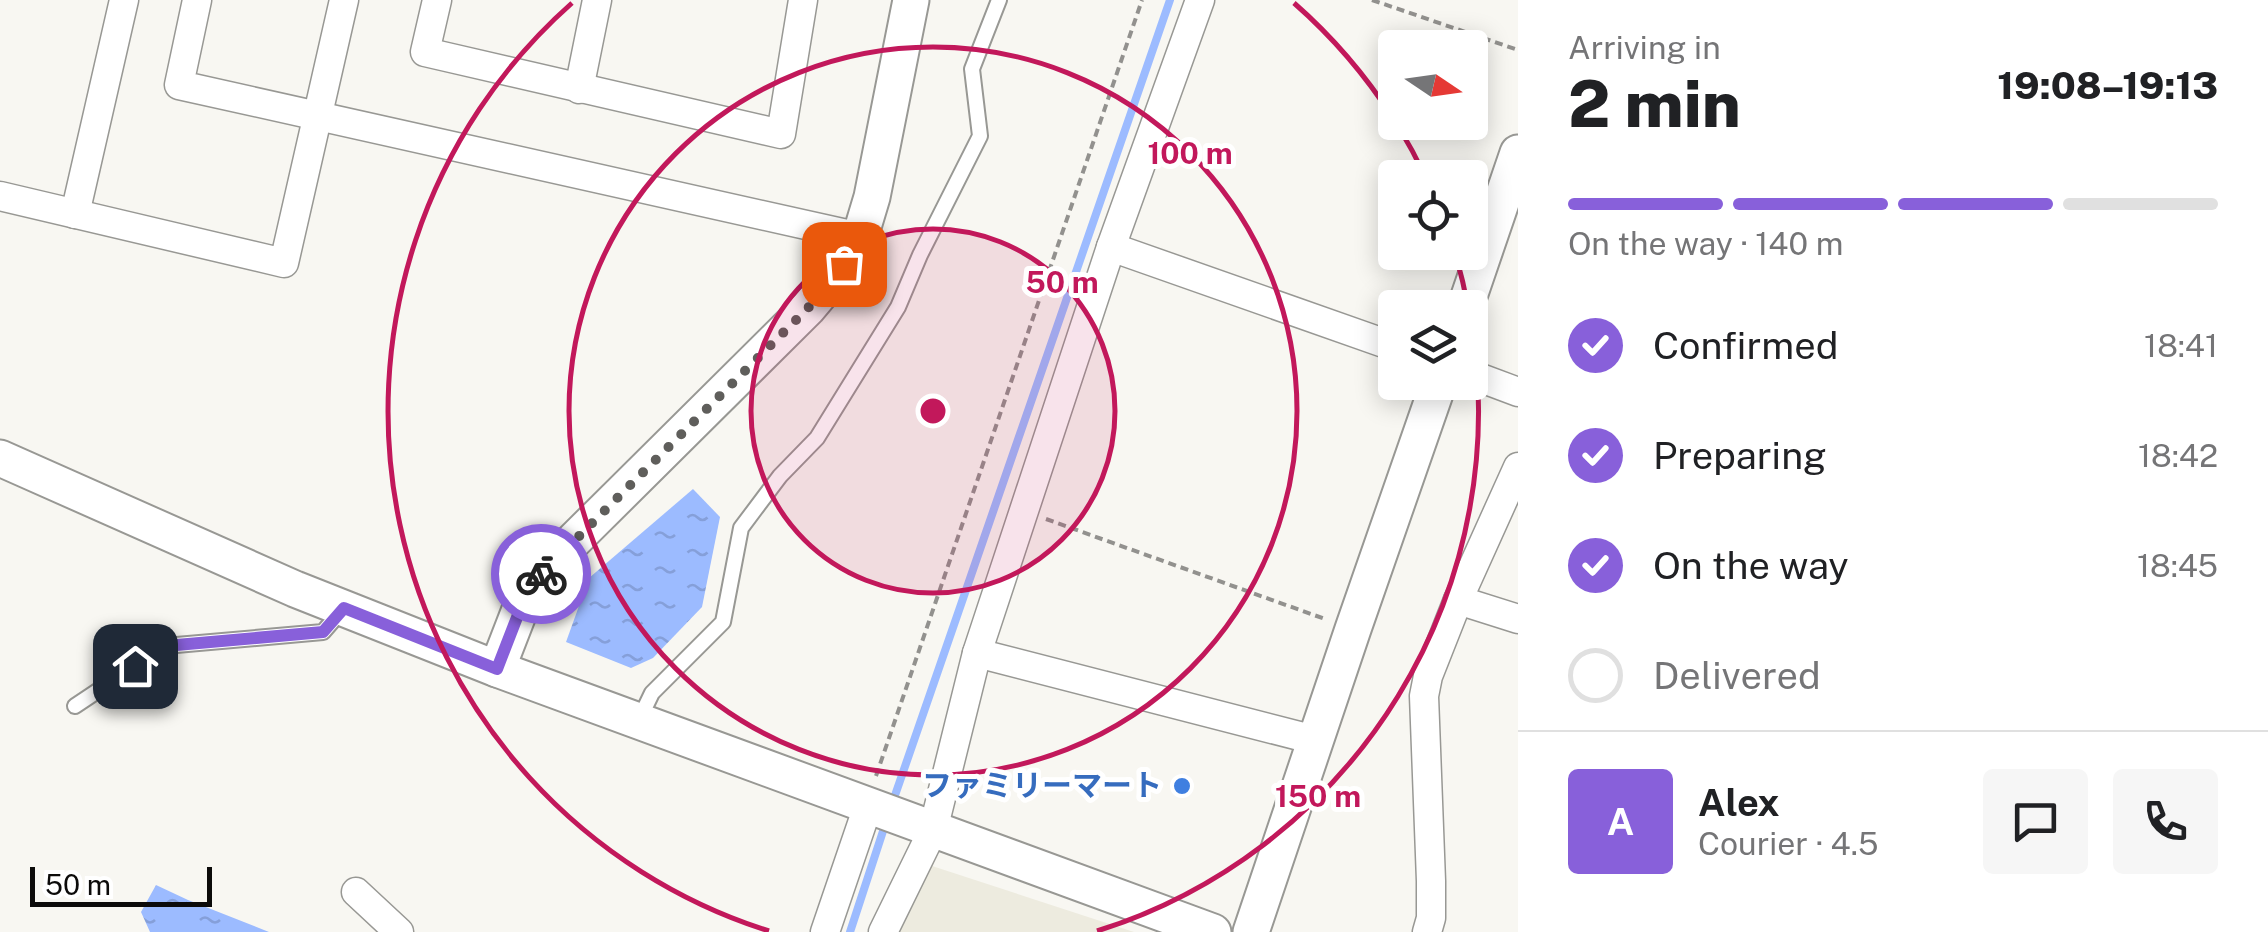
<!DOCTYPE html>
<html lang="en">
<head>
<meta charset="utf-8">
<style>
	:root { --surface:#fff; --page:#f6f6f6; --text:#202124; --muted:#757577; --line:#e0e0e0; --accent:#8860da }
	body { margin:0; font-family:"Public Sans","Noto Sans JP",sans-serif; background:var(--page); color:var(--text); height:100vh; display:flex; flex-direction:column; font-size:38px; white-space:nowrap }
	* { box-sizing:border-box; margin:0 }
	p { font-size:32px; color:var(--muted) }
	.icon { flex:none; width:55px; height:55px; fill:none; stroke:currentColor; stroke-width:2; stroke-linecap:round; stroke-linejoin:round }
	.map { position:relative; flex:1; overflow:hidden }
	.sheet { display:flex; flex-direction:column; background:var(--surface); width:750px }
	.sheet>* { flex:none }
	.needle { width:65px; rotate:103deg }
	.tools { position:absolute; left:1378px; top:30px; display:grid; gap:20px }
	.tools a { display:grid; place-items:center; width:110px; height:110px; border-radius:10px; background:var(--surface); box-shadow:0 5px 25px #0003; font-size:50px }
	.scale { position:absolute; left:30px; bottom:25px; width:182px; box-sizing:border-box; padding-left:10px; border:5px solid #0c0b0a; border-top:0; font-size:28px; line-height:35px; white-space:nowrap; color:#0c0b0a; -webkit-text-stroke:8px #fff; paint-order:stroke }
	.pin { position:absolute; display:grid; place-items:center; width:85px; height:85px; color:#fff; margin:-42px; border-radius:20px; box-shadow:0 5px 15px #0006 }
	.courier { position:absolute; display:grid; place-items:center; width:100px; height:100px; margin:-50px; border:8px solid #8860da; border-radius:50%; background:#fff; color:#222; box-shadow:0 2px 12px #0007 }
	.head em { font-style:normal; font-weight:800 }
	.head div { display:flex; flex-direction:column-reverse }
	.head { display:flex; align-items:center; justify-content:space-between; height:170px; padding:0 50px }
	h1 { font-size:65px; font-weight:800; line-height:75px }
	.bar { display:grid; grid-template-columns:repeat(4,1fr); gap:15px 10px; align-content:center; height:120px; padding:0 50px }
	.bar i { height:12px; border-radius:8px; background:var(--line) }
	.bar .active { background:var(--accent) }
	.bar p { grid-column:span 4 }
	.line { display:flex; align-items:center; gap:25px; padding:0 50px; border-top:2px solid var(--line) }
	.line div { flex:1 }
	.round { display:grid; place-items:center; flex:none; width:105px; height:105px; border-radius:10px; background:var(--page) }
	ol { padding:0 50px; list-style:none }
	li { display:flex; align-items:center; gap:30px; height:110px }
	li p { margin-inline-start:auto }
	li .icon { padding:10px; border-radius:50%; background:var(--accent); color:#fff; stroke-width:4 }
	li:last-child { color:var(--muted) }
	li i { width:55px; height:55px; border:5px solid var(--line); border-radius:50% }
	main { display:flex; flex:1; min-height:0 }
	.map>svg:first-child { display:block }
	.built { fill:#edebdf }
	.water { fill:url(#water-ripples) }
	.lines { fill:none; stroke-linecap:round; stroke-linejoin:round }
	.stream { stroke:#9cbbff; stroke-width:8 }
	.service-casing { stroke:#989894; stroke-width:18 }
	.minor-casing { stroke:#989894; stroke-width:31 }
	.tertiary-casing { stroke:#989894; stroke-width:39 }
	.path { stroke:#92918e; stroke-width:4; stroke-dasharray:8 5; stroke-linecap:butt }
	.service { stroke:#fff; stroke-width:14 }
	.minor { stroke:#fff; stroke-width:28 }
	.tertiary { stroke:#fff; stroke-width:35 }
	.done { stroke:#5f5e5b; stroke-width:10; stroke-dasharray:0 18 }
	.route { stroke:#8860da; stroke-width:12 }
	.ring { fill:none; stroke:#c2185b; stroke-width:5 }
	.shop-dot { fill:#3f7fe0; stroke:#fff; stroke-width:4 }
	.labels { text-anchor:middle; stroke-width:10; stroke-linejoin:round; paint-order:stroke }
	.shop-label { font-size:30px; font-weight:bold; fill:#366cbe; stroke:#fff; text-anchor:end }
	.centre { fill:#c2185b; stroke:#fff; stroke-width:5 }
	.ring-label { font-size:30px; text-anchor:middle; font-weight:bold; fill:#c2185b; stroke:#fff; stroke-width:10; stroke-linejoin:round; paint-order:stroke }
</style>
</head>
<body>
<main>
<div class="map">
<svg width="1518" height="932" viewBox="0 0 1518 932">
	<defs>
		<pattern id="water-ripples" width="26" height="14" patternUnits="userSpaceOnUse" patternTransform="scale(2.5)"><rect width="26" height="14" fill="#9cbbff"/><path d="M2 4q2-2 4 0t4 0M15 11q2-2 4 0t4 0" fill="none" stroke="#859fd9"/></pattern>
	</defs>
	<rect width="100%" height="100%" fill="#f8f7f2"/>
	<path class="built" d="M926,864l208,68h-242z"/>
	<g class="water">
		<path d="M693,489l27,28 -18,90 -49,51 -22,10 -65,-26 23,-64z"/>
		<path d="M156,885l32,15 81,32h-119l-9,-20z"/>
	</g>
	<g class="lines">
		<g class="stream">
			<path d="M892,804l278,-804"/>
			<path d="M850,932l36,-110"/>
		</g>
		<g class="service-casing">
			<g id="service">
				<path d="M75,706l90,-60 158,-14 20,-23"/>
				<path d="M639,720l13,-27 71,-71 18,-94 39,-52 37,-38 81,-131 22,-52 60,-119 -8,-67 27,-69"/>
			</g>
		</g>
		<g class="minor-casing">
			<g id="minor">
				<path d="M197,0l-18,85 681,152"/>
				<path d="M437,0l-12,52 356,82 22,-134"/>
				<path d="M579,89l18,-89"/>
				<path d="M0,196l284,67 60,-263"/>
				<path d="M75,214l49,-214"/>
				<path d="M1111,247l284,100"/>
				<path d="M1470,374l48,18"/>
				<path d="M1458,600l60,19"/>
				<path d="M977,653l338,87"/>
				<path d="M356,892l43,40"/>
				<path d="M825,932l43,-126"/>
				<path d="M883,932l50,-102 44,-177 134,-406 89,-247"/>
				<path d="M1427,932l4,-14v-37l-7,-185 4,-20 30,-76 60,-133"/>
			</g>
		</g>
		<g class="tertiary-casing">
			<g id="tertiary">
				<path d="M1465,308l53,-155"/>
				<path d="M0,458l295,131 202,80 716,263"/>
				<path d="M497,669l24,-62 19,-33 268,-266 37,-44 15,-27 12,-40 39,-197"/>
				<path d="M1251,932l102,-303 86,-247"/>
			</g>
		</g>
		<g class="path">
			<path d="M1372,0l146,50"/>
			<path d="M1046,519l279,100"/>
			<path d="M876,776l266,-776"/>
		</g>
		<use href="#service" class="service"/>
		<use href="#minor" class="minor"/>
		<use href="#tertiary" class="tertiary"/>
	</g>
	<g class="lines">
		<path class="done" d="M541,574l267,-266 36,-44"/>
		<path class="route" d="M135,666l30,-20 158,-14 21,-24 153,61 24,-62 20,-33"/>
	</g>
	<circle cx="933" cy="411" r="182" fill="#c2185b" fill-opacity=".12"/>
	<g class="ring">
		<circle cx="933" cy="411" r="182"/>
		<circle cx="933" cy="411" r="364"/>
		<path d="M769 931A545 545 0 0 1 572 3M1294 3A545 545 0 0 1 1393 118M1398 126A545 545 0 0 1 1425 176M1456 256A545 545 0 0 1 1468 307M1471 321A545 545 0 0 1 1097 931"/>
	</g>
	<circle class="shop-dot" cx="1182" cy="786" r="10"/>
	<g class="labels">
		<g class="shop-label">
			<text x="1162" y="796">ファミリーマート</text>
		</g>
	</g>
	<circle cx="933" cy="411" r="15" class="centre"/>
	<g class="ring-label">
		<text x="1190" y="164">100 m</text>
		<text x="1062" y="293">50 m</text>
		<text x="1318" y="807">150 m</text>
	</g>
</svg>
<div class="tools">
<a><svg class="needle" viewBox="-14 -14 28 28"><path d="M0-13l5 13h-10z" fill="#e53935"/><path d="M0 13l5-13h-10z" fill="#757577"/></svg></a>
<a><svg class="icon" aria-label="locate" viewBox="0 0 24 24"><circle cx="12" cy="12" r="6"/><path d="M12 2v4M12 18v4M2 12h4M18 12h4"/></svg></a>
<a><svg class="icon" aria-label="layers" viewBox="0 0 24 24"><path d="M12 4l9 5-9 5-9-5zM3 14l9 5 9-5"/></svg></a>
</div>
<div class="scale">50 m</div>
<div class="pin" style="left:844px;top:264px;background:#ea580c"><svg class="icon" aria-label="bag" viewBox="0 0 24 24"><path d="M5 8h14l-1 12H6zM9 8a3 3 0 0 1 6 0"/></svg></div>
<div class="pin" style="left:135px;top:666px;background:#1f2937"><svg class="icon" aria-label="home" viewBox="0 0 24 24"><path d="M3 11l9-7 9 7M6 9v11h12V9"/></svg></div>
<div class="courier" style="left:541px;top:574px"><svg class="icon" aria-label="bike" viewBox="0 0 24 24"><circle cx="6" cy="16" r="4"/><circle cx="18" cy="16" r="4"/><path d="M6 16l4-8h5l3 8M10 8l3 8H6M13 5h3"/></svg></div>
</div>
<section class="sheet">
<div class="head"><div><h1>2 min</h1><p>Arriving in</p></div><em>19:08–19:13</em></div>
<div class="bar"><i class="active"></i><i class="active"></i><i class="active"></i><i></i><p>On the way · 140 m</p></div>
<ol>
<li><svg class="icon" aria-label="check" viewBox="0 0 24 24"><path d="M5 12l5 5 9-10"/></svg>Confirmed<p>18:41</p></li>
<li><svg class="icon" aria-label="check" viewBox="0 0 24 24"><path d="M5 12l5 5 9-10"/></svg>Preparing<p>18:42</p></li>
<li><svg class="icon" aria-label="check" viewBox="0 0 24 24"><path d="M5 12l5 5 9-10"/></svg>On the way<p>18:45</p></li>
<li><i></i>Delivered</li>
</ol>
<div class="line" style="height:180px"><b class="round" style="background:var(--accent);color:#fff">A</b><div><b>Alex</b><p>Courier · 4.5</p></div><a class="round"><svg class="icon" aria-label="chat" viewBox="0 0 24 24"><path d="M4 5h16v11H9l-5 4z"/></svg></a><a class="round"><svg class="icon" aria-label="phone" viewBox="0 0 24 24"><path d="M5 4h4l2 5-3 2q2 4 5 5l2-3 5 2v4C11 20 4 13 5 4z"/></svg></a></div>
</section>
</main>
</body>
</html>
